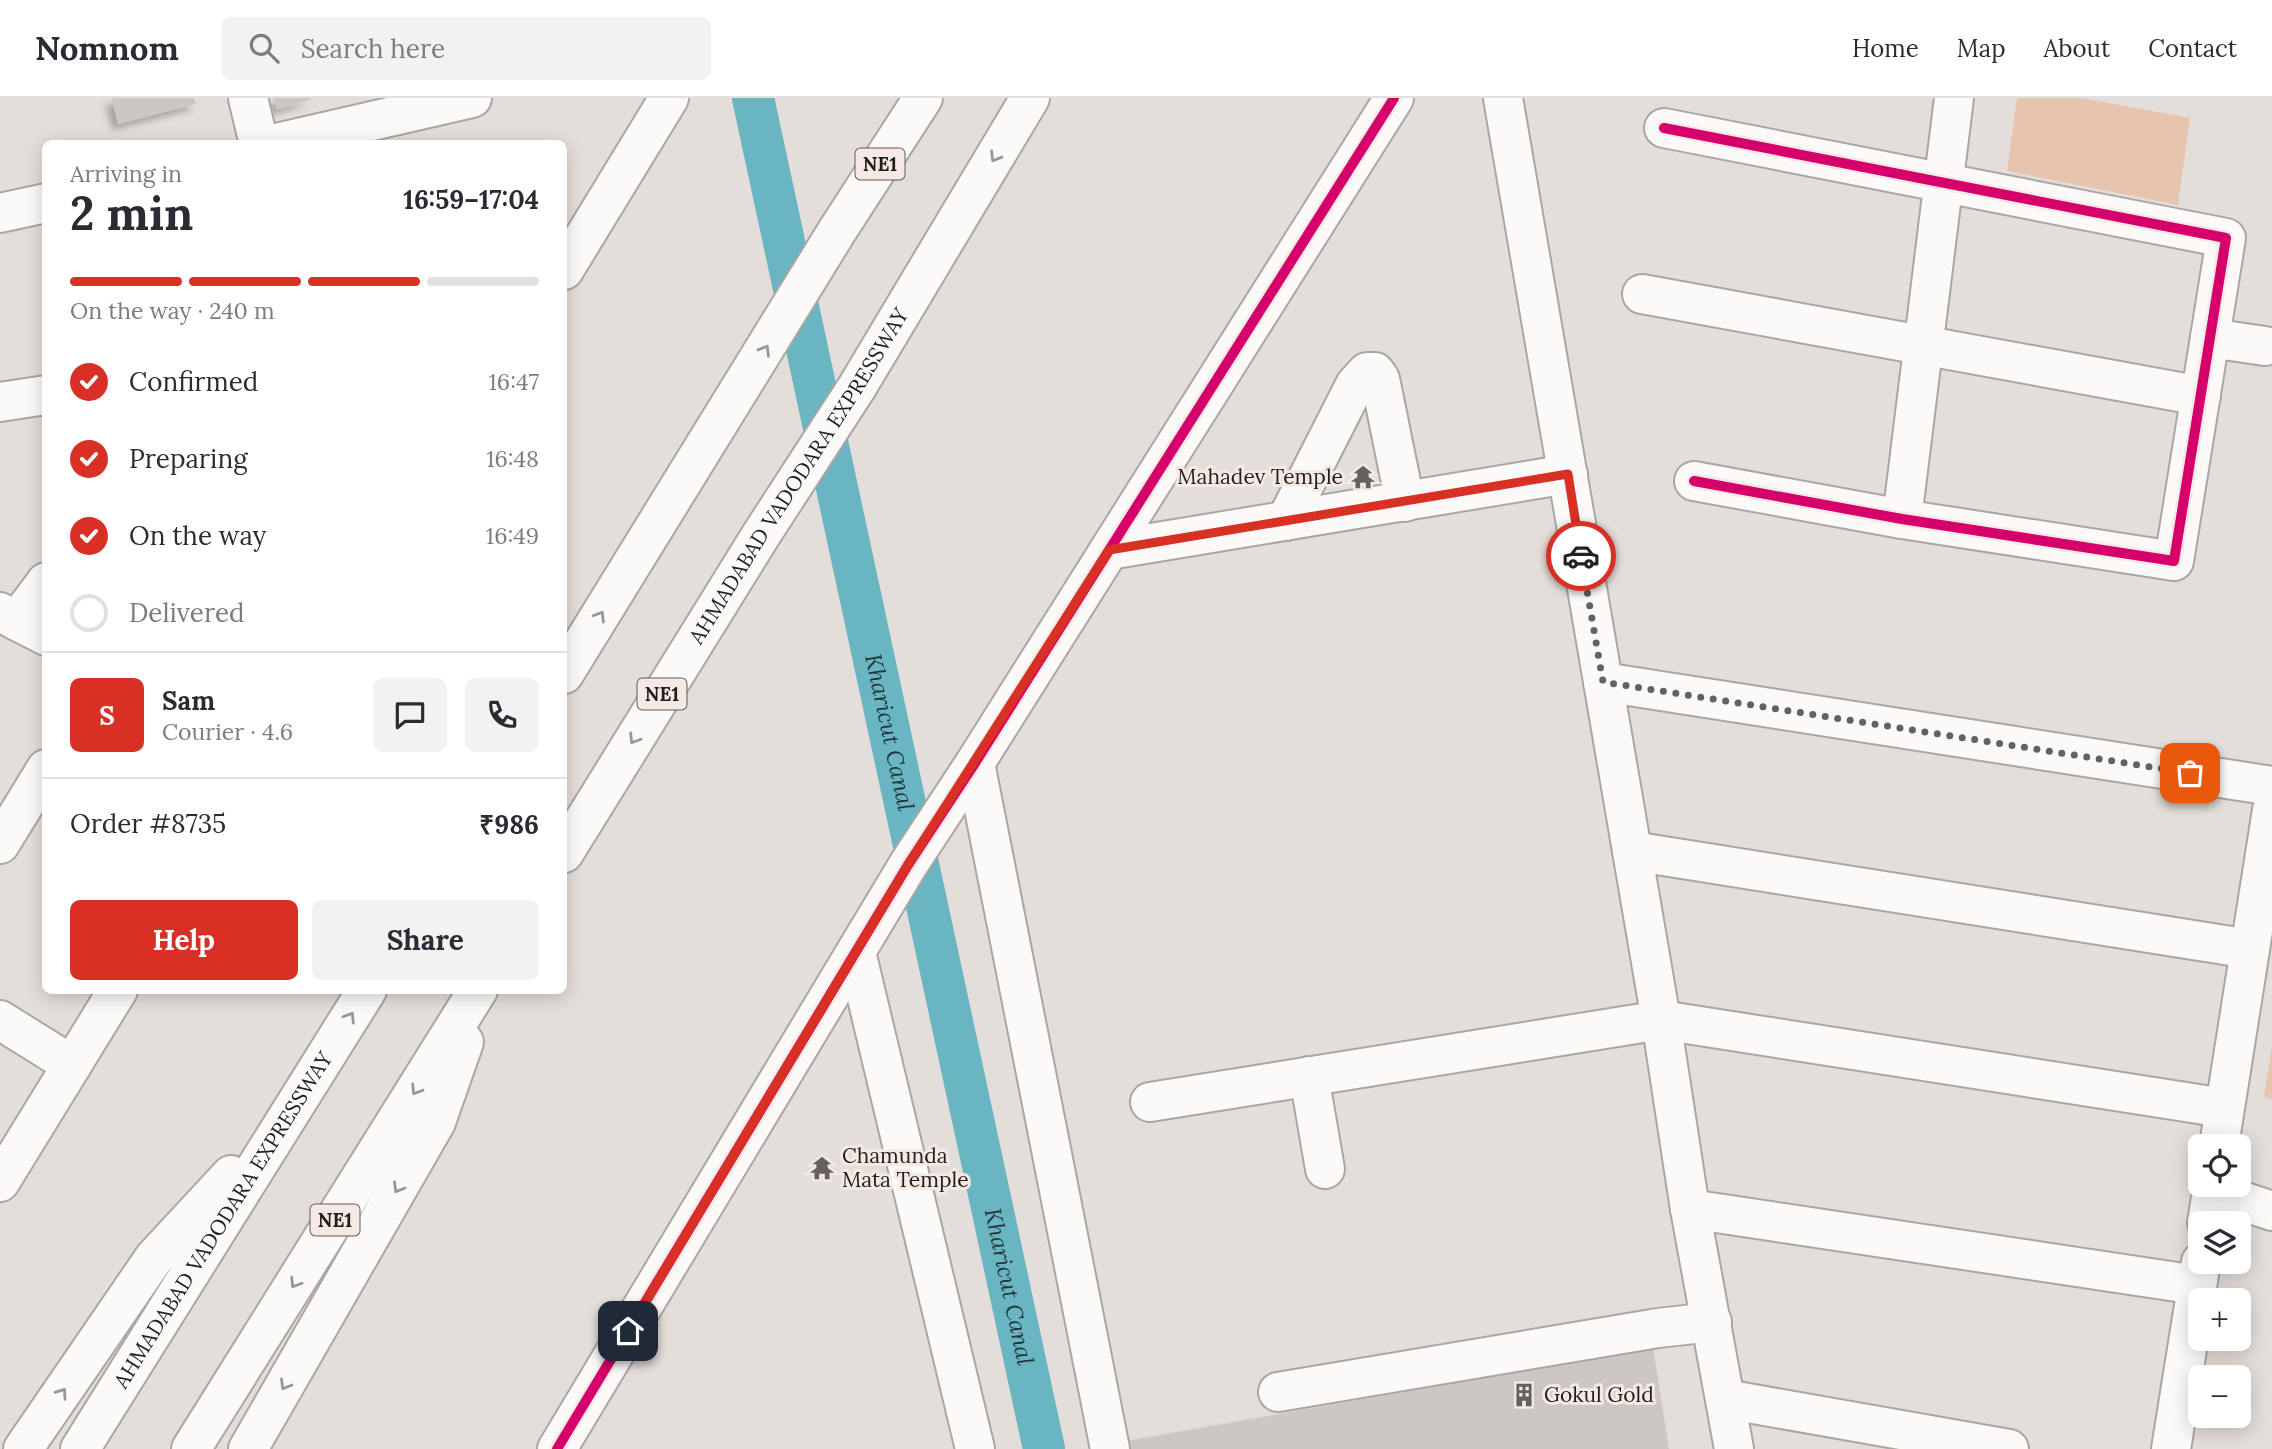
<!DOCTYPE html>
<html lang="en">
<head>
<meta charset="utf-8">
<style>
	:root { --surface:#fff; --page:#f2f2f3; --text:#2b2b33; --muted:#7c7c81; --line:#e1e1e2; --accent:#d93025 }
	body { margin:0; font-family:Lora,serif; background:var(--page); color:var(--text); height:100vh; display:flex; flex-direction:column; font-size:26px; white-space:nowrap }
	* { box-sizing:border-box; margin:0 }
	p { font-size:23px; color:var(--muted) }
	.icon { flex:none; width:38px; height:38px; fill:none; stroke:currentColor; stroke-width:2; stroke-linecap:round; stroke-linejoin:round }
	.map { position:relative; flex:1; overflow:hidden }
	.side { position:absolute; left:42px; top:42px; width:525px; height:854px; display:flex; flex-direction:column; background:var(--surface); border-radius:10px; box-shadow:0 4px 18px #0003 }
	.side>* { flex:none }
	.buttons { position:absolute; left:2188px; top:1036px; display:grid; gap:14px }
	.buttons a { display:grid; place-items:center; width:63px; height:63px; border-radius:10px; background:var(--surface); box-shadow:0 4px 18px #0003; font-size:35px }
	.pin { position:absolute; display:grid; place-items:center; width:60px; height:60px; color:#fff; margin:-30px; border-radius:14px; box-shadow:0 4px 10px #0006 }
	.courier { position:absolute; display:grid; place-items:center; width:70px; height:70px; margin:-35px; border:5px solid #d93025; border-radius:50%; background:#fff; color:#222; box-shadow:0 2px 9px #0007 }
	.head em { font-style:normal; font-weight:800 }
	.head div { display:flex; flex-direction:column-reverse }
	.head { display:flex; align-items:center; justify-content:space-between; height:119px; padding:0 28px }
	h1 { font-size:46px; font-weight:800; line-height:52px }
	.bar { display:grid; grid-template-columns:repeat(4,1fr); gap:10px 7px; align-content:center; height:84px; padding:0 28px }
	.bar i { height:9px; border-radius:5px; background:var(--line) }
	.bar .on { background:var(--accent) }
	.bar p { grid-column:span 4 }
	.line { display:flex; align-items:center; gap:18px; padding:0 28px; border-top:2px solid var(--line) }
	.line div { flex:1 }
	.round { display:grid; place-items:center; flex:none; width:74px; height:74px; border-radius:10px; background:var(--page) }
	ol { padding:0 28px; list-style:none }
	li { display:flex; align-items:center; gap:21px; height:77px }
	li p { margin-inline-start:auto }
	li .icon { padding:7px; border-radius:50%; background:var(--accent); color:#fff; stroke-width:4 }
	li:last-child { color:var(--muted) }
	li i { width:38px; height:38px; border:4px solid var(--line); border-radius:50% }
	.cta { display:flex; gap:14px; margin-top:auto; padding:14px 28px }
	.cta a { flex:1; height:80px; border-radius:10px; background:var(--accent); color:#fff; font-size:28px; font-weight:800; line-height:80px; text-align:center }
	.cta a+a { background:var(--page); color:var(--text) }
	header { display:flex; align-items:center; gap:42px; box-sizing:border-box; height:98px; padding:0 35px; background:var(--surface); border-bottom:2px solid var(--line) }
	header strong { font-size:33px }
	nav { display:flex; gap:38px; margin-inline-start:auto; font-size:24px }
	.search { width:490px; height:63px; background:var(--page); display:flex; align-items:center; gap:18px; box-sizing:border-box; padding:0 24px; border-radius:10px; color:var(--muted); font-size:26px }
	.map>svg:first-child { display:block }
	.green { fill:#e7c4ae }
	.lines { fill:none; stroke-linecap:round; stroke-linejoin:round }
	.canal { stroke:#69b5c2; stroke-width:42 }
	.building { fill:#ccc7c4; filter:url(#shadow) }
	.minor-casing { stroke:#aba6a3; stroke-width:42 }
	.highway-casing { stroke:#aba6a3; stroke-width:42 }
	.minor { stroke:#fbfaf9; stroke-width:38 }
	.highway { stroke:#fbfaf9; stroke-width:38 }
	.cycleway-casing { stroke:#f5eae3; stroke-width:15 }
	.cycleway { stroke:#d6006c; stroke-width:10 }
	.oneway { stroke:#999795 }
	.done { stroke:#65615e; stroke-width:7; stroke-dasharray:0 12.6 }
	.route { stroke:#d93025; stroke-width:9 }
	.labels { text-anchor:middle; stroke-width:6; stroke-linejoin:round; paint-order:stroke }
	.shield { fill:#f5eae3; stroke:#615b57; stroke-width:2 }
	.shield-label { font-size:19px; font-weight:bold; fill:#211e1b }
	.street-label { font-size:21px; fill:#211e1b; stroke:#f5eae3 }
	.poi-label { font-size:21px; fill:#211e1b; stroke:#f5eae3; text-anchor:start }
	.water-label { font-size:23px; font-style:italic; fill:#21393e; stroke:#f5eae3 }
</style>
</head>
<body>
<header>
<strong>Nomnom</strong>
<div class="search"><svg class="icon" aria-label="search" viewBox="0 0 24 24"><circle cx="10" cy="10" r="6"/><path d="M15 15l6 6"/></svg>Search here</div>
<nav><a>Home</a><a>Map</a><a>About</a><a>Contact</a></nav>
</header>
<div class="map">
<svg width="2272" height="1351" viewBox="0 0 2272 1351">
	<defs>
		<filter id="shadow"><feDropShadow dx="-6" dy="6" stdDeviation="3.5" flood-color="#0004"/></filter>
	</defs>
	<rect width="100%" height="100%" fill="#e4deda"/>
	<g class="green">
		<path d="M2017,0h64l109,20 -12,87 -171,-34z"/>
		<path d="M2272,949v52l-8,-3z"/>
	</g>
	<g class="lines">
		<path class="canal" id="s1" d="M753,0l291,1351"/>
	</g>
	<g class="building">
		<path d="M112,0h82l2,6 -78,20z"/>
		<path d="M274,0h37l1,1 -35,10z"/>
		<path d="M1653,1250l16,101h-547l-1,-7z"/>
	</g>
	<g class="lines">
		<g class="minor-casing">
			<g id="minor">
				<path d="M248,0l11,46"/>
				<path d="M1503,0l158,922 29,189 44,240"/>
				<path d="M1664,30l562,110 -52,323 -272,-42 -208,-38"/>
				<path d="M272,46l200,-46"/>
				<path d="M0,115l46,-10"/>
				<path d="M564,172l105,-172"/>
				<path d="M1642,196l559,102"/>
				<path d="M2210,240l55,8"/>
				<path d="M0,304l46,-7"/>
				<path d="M1902,421l52,-421"/>
				<path d="M1286,423l69,-136 12,-13h8l5,7 25,123"/>
				<path d="M1109,452l459,-76"/>
				<path d="M0,514l46,24"/>
				<path d="M17,523l29,-39"/>
				<path d="M1603,584l669,104"/>
				<path d="M975,665l135,686"/>
				<path d="M0,746l46,-75"/>
				<path d="M1632,753l618,98"/>
				<path d="M856,854l119,497"/>
				<path d="M0,922l72,45"/>
				<path d="M1309,978l16,93"/>
				<path d="M1150,1004l511,-82 563,88"/>
				<path d="M2219,1048l53,-336"/>
				<path d="M0,1084l118,-192"/>
				<path d="M2212,1093l60,20"/>
				<path d="M1690,1111l507,76"/>
				<path d="M2207,1125l6,-38"/>
				<path d="M1278,1294l380,-64 54,-6"/>
				<path d="M1725,1301l284,50"/>
				<path d="M557,1351l351,-584 67,-102 419,-665"/>
				<path d="M2171,1351l30,-187"/>
			</g>
		</g>
		<g class="highway-casing">
			<g id="highway">
				<path d="M564,576l273,-443 86,-133"/>
				<path id="s2" d="M564,755l197,-318 96,-148 173,-289"/>
				<path d="M23,1351l131,-191 77,-83"/>
				<path id="s3" d="M80,1351l287,-459"/>
				<path d="M191,1351l287,-459"/>
				<path d="M248,1351l188,-327 28,-80"/>
			</g>
		</g>
		<use href="#minor" class="minor"/>
		<use href="#highway" class="highway"/>
		<g class="cycleway-casing">
			<g id="cycleway">
				<path d="M1664,30l562,110 -52,323 -272,-42 -208,-38"/>
				<path d="M557,1351l351,-584 67,-102 419,-665"/>
			</g>
		</g>
		<use href="#cycleway" class="cycleway"/>
	</g>
	<defs><path id="oneway-chevron" d="M-2-3.5L2.5 0L-2 3.5" fill="none" stroke-width="1.6" stroke-linecap="round" stroke-linejoin="round" transform="scale(1.75)"/></defs>
	<g class="oneway">
		<use href="#oneway-chevron" transform="translate(995 59) rotate(121)"/>
		<use href="#oneway-chevron" transform="translate(765 252) rotate(-59)"/>
		<use href="#oneway-chevron" transform="translate(600 518) rotate(-58)"/>
		<use href="#oneway-chevron" transform="translate(634 641) rotate(122)"/>
		<use href="#oneway-chevron" transform="translate(350 919) rotate(-58)"/>
		<use href="#oneway-chevron" transform="translate(416 992) rotate(122)"/>
		<use href="#oneway-chevron" transform="translate(398 1090) rotate(120)"/>
		<use href="#oneway-chevron" transform="translate(295 1185) rotate(122)"/>
		<use href="#oneway-chevron" transform="translate(285 1287) rotate(120)"/>
		<use href="#oneway-chevron" transform="translate(62 1295) rotate(-55)"/>
	</g>
	<g class="lines">
		<path class="done" d="M1581,458l22,126 587,91"/>
		<path class="route" d="M628,1233l280,-466 201,-315 459,-76 13,82"/>
	</g>
	<defs>
		<g id="temple-bare" transform="scale(1.89)"><path d="M0-6L5-2H3V0L6.5 2.5H4V6H1.5V3h-3V6H-4V2.5H-6.5L-3 0V-2H-5Z" fill="#65615e" stroke="#f5eae3" stroke-width="2.5" paint-order="stroke"/></g>
		<g id="building-bare" transform="scale(1.89)"><path d="M-4-6H4V6H1V3H-1V6H-4ZM-2.5-4.3h1.7v1.8h-1.7ZM.8-4.3h1.7v1.8H.8ZM-2.5-1h1.7V.8h-1.7ZM.8-1h1.7V.8H.8Z" fill="#65615e" stroke="#f5eae3" stroke-width="2.5" paint-order="stroke"/></g>
	</defs>
	<g fill-rule="evenodd">
		<use href="#temple-bare" x="1363" y="379"/>
		<use href="#temple-bare" x="822" y="1070"/>
		<use href="#building-bare" x="1524" y="1297"/>
	</g>
	<g class="labels">
		<g class="shield">
			<rect x="855.5" y="50.5" width="49" height="31" rx="5"/>
			<rect x="637.5" y="580.5" width="49" height="31" rx="5"/>
			<rect x="310.5" y="1106.5" width="49" height="31" rx="5"/>
		</g>
		<g class="shield-label">
			<text x="880" y="73">NE1</text>
			<text x="662" y="603">NE1</text>
			<text x="335" y="1129">NE1</text>
		</g>
		<g class="street-label">
			<text dy="7" stroke="none"><textPath href="#s2" startOffset="444">AHMADABAD VADODARA EXPRESSWAY</textPath></text>
			<text dy="7" stroke="none"><textPath href="#s3" startOffset="270">AHMADABAD VADODARA EXPRESSWAY</textPath></text>
		</g>
		<g class="poi-label">
			<text x="1343" y="386" text-anchor="end">Mahadev Temple</text>
			<text x="842" y="1065">Chamunda<tspan x="842" dy="24">Mata Temple</tspan></text>
			<text x="1544" y="1304">Gokul Gold</text>
		</g>
		<g class="water-label">
			<text dy="8" stroke="none"><textPath href="#s1" startOffset="649">Kharicut Canal</textPath></text>
			<text dy="8" stroke="none"><textPath href="#s1" startOffset="1216">Kharicut Canal</textPath></text>
		</g>
	</g>
</svg>
<div class="buttons">
<a><svg class="icon" aria-label="locate" viewBox="0 0 24 24"><circle cx="12" cy="12" r="6"/><path d="M12 2v4M12 18v4M2 12h4M18 12h4"/></svg></a>
<a><svg class="icon" aria-label="layers" viewBox="0 0 24 24"><path d="M12 4l9 5-9 5-9-5zM3 14l9 5 9-5"/></svg></a>
<a>+</a>
<a>−</a>
</div>
<div class="pin" style="left:2190px;top:675px;background:#ea580c"><svg class="icon" aria-label="bag" viewBox="0 0 24 24"><path d="M5 8h14l-1 12H6zM9 8a3 3 0 0 1 6 0"/></svg></div>
<div class="pin" style="left:628px;top:1233px;background:#1f2937"><svg class="icon" aria-label="home" viewBox="0 0 24 24"><path d="M3 11l9-7 9 7M6 9v11h12V9"/></svg></div>
<div class="courier" style="left:1581px;top:458px"><svg class="icon" aria-label="car" viewBox="0 0 24 24"><path d="M5 17H2v-5l4-1 3-4h7l3 4 3 1v5h-3M9 17h6M6 11h13"/><circle cx="7" cy="17" r="2"/><circle cx="17" cy="17" r="2"/></svg></div>
<section class="side">
<div class="head"><div><h1>2 min</h1><p>Arriving in</p></div><em>16:59–17:04</em></div>
<div class="bar"><i class="on"></i><i class="on"></i><i class="on"></i><i></i><p>On the way · 240 m</p></div>
<ol>
<li><svg class="icon" aria-label="check" viewBox="0 0 24 24"><path d="M5 12l5 5 9-10"/></svg>Confirmed<p>16:47</p></li>
<li><svg class="icon" aria-label="check" viewBox="0 0 24 24"><path d="M5 12l5 5 9-10"/></svg>Preparing<p>16:48</p></li>
<li><svg class="icon" aria-label="check" viewBox="0 0 24 24"><path d="M5 12l5 5 9-10"/></svg>On the way<p>16:49</p></li>
<li><i></i>Delivered</li>
</ol>
<div class="line" style="height:126px"><b class="round" style="background:var(--accent);color:#fff">S</b><div><b>Sam</b><p>Courier · 4.6</p></div><a class="round"><svg class="icon" aria-label="chat" viewBox="0 0 24 24"><path d="M4 5h16v11H9l-5 4z"/></svg></a><a class="round"><svg class="icon" aria-label="phone" viewBox="0 0 24 24"><path d="M5 4h4l2 5-3 2q2 4 5 5l2-3 5 2v4C11 20 4 13 5 4z"/></svg></a></div>
<div class="line" style="height:91px"><div>Order #8735</div><b>₹986</b></div>
<div class="cta"><a>Help</a><a>Share</a></div>
</section>
</div>
</body>
</html>
